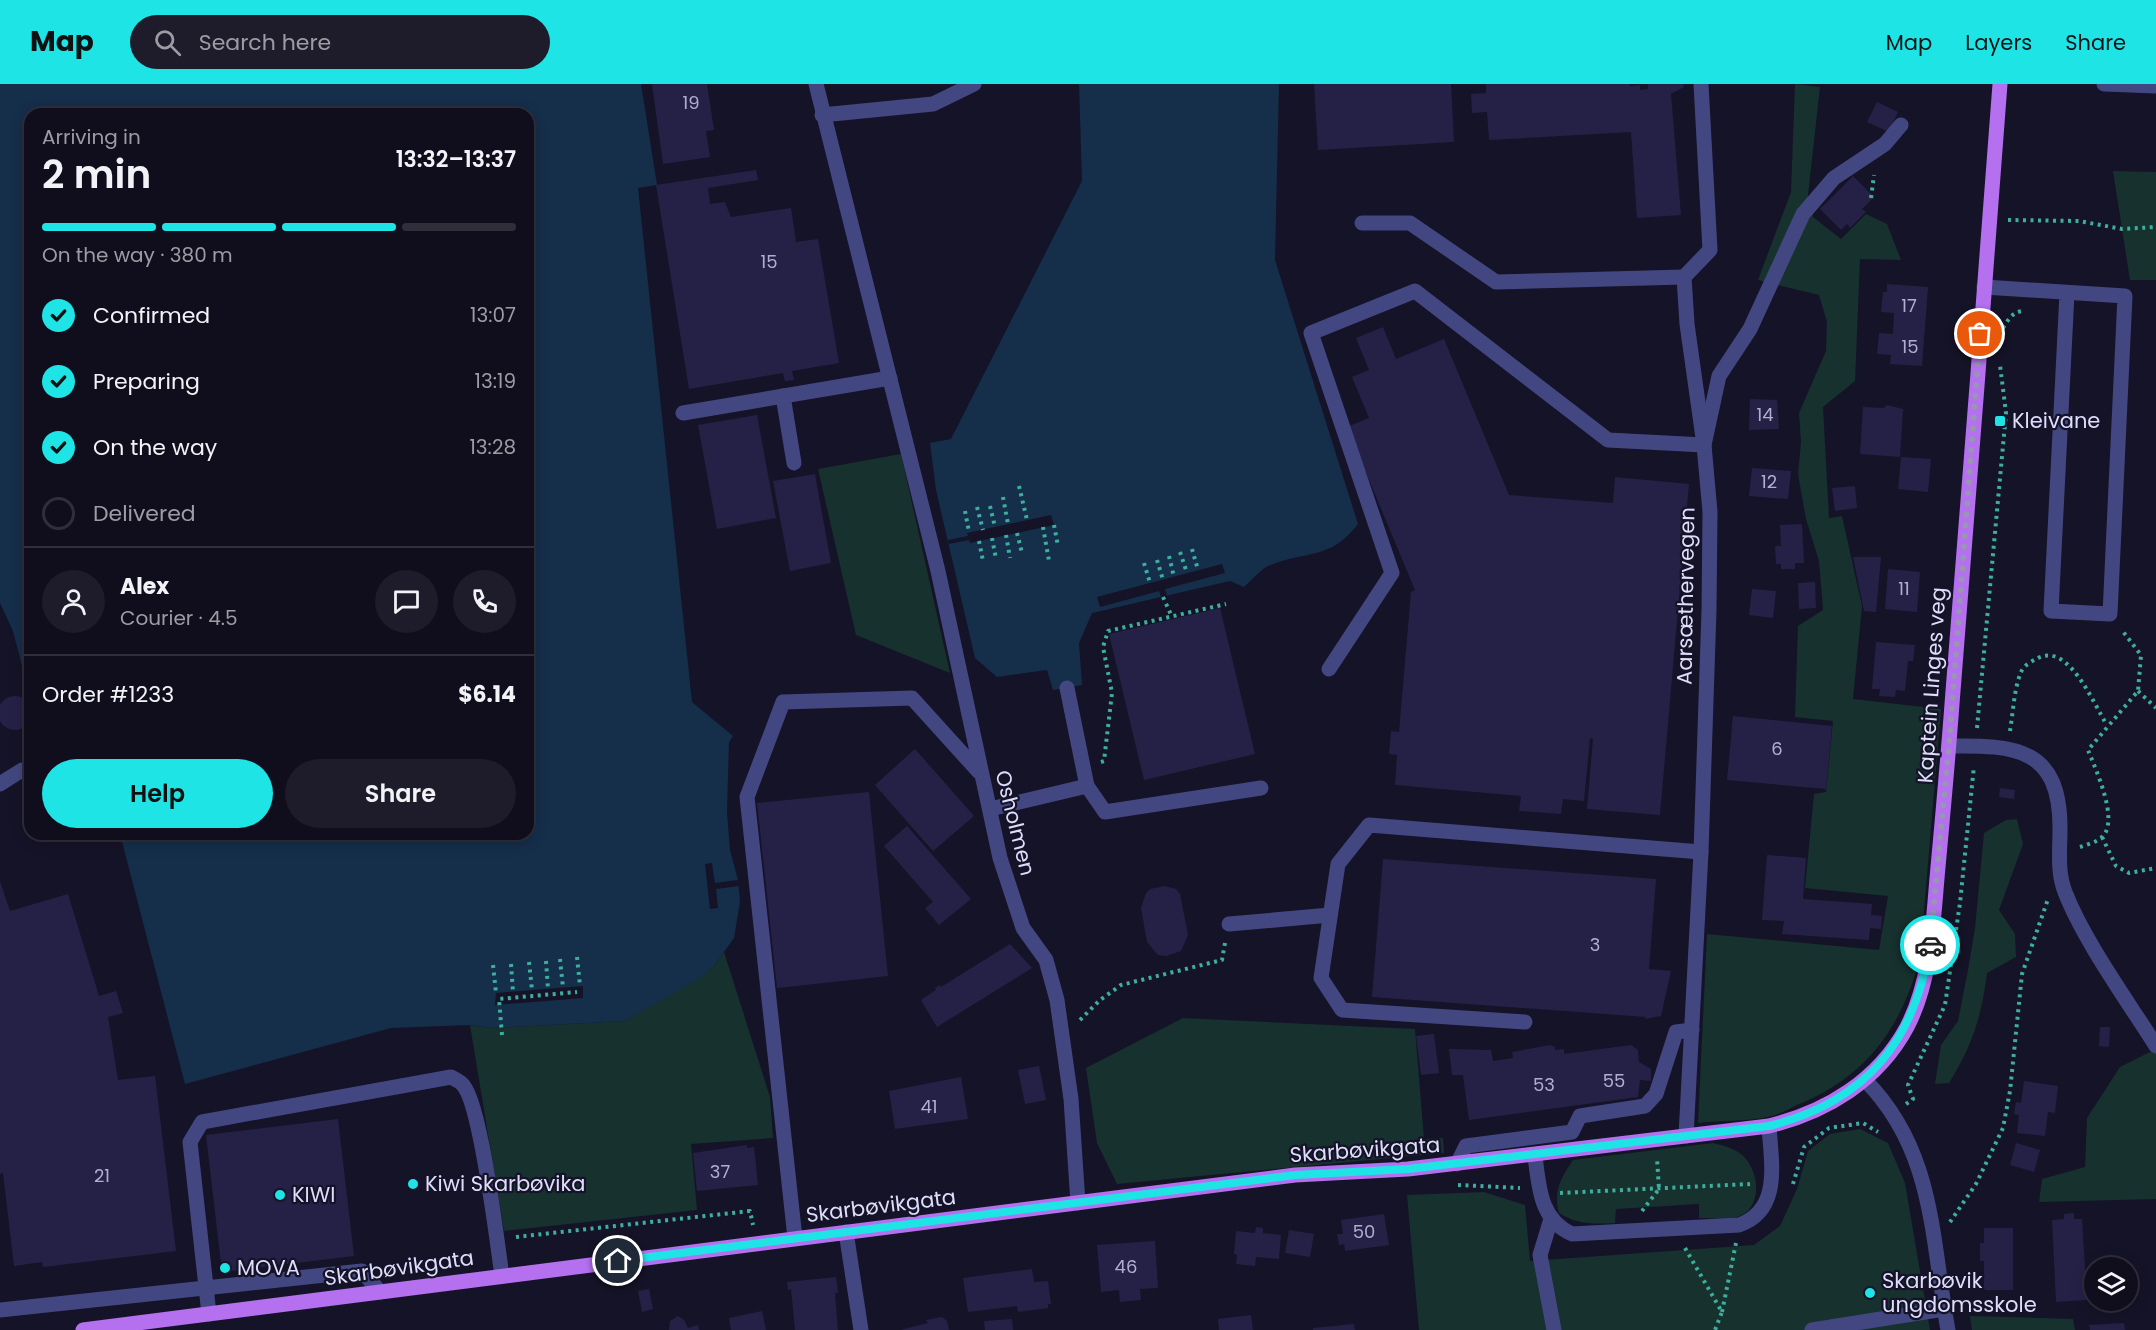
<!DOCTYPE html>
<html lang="en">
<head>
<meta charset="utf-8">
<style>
	:root { --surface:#100e1d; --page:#1e1c2a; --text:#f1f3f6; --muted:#9c9ca4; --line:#302e3b; --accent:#1ee4e6 }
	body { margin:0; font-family:Poppins,sans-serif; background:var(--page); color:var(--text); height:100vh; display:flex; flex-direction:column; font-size:22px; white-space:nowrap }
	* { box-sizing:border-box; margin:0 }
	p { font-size:20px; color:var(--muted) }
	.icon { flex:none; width:33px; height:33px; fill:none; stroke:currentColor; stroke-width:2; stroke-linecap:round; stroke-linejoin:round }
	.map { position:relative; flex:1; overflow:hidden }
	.panel { position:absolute; left:24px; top:24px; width:510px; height:732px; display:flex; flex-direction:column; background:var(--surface); border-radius:18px; box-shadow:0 3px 15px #0003,0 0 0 2px var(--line) }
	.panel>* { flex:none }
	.tools { position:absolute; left:2084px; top:1173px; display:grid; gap:12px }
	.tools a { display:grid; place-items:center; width:54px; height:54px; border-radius:50%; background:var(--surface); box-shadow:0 3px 15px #0003,0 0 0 2px var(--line); font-size:30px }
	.pin { position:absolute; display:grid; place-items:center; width:51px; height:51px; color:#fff; margin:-26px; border:3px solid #fff; border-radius:50%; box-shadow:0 2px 6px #0007 }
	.courier { position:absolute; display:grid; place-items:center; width:60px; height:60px; margin:-30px; border:4px solid #1ee4e6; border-radius:50%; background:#fff; color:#222; box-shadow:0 2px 8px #0007 }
	.headline em { font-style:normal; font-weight:600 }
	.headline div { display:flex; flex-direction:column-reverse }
	.headline { display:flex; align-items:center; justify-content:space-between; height:102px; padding:0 18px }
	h1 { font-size:39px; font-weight:600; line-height:45px }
	.bar { display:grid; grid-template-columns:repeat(4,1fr); gap:9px 6px; align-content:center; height:72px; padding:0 18px }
	.bar i { height:8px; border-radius:4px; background:var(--line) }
	.bar .current { background:var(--accent) }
	.bar p { grid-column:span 4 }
	.line { display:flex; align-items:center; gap:15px; padding:0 18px; border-top:2px solid var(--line) }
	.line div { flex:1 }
	.round { display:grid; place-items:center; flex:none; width:63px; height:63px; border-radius:32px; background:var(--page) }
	ol { padding:0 18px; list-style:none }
	li { display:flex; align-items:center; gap:18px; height:66px }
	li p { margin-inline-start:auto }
	li .icon { padding:6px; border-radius:50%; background:var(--accent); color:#111; stroke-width:4 }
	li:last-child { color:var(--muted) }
	li i { width:33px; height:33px; border:3px solid var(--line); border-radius:50% }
	.action { display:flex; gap:12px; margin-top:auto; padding:12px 18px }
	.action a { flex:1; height:69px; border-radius:36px; background:var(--accent); color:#111; font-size:24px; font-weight:600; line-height:69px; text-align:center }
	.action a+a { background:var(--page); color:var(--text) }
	header { display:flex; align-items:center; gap:36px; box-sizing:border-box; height:84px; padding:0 30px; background:var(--accent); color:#111 }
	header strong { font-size:28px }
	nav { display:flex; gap:33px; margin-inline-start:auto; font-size:21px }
	.search { width:420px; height:54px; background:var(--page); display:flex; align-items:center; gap:15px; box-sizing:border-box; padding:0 21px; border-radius:33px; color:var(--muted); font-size:22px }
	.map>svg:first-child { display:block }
	.green { fill:#17312e }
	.water { fill:#152e4a }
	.pier { fill:#151327 }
	.building { fill:#252146 }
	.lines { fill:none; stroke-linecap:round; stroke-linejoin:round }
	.path { stroke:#3eae9d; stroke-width:4; stroke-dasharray:3 4.5; stroke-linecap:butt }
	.minor { stroke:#434781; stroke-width:15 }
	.major { stroke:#b470ef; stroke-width:15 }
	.done { stroke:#9896b1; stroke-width:6; stroke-dasharray:0 10.8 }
	.route { stroke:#1ee4e6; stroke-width:8 }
	.poi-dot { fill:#1ee4e6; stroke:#151327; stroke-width:2 }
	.labels { text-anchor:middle; stroke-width:4.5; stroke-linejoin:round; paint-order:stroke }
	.number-label { font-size:18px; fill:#b0aece }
	.poi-label { font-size:21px; fill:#deddfb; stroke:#151327; text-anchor:start }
	.street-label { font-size:21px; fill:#deddfb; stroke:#151327 }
</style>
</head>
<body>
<header>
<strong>Map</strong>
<div class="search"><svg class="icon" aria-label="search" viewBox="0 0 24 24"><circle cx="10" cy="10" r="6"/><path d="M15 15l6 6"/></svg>Search here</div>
<nav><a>Map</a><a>Layers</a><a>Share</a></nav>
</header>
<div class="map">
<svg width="2156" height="1246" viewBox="0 0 2156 1246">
	<rect width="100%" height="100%" fill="#151327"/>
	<g class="green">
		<path d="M1795,0l25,3 -12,108 5,22 28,22 25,-25 21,10 14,36 -41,-1 -5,122 -32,26 6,111 13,-2 20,90 -9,93 88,10 -21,250c-20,71 -54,118 -123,146 -8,4 -17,9 -25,11 -24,6 -51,4 -74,7l9,-189 172,16 9,-54 -83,-8 9,-94 12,-2 7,-71 -38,-4 3,-91 25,-16 -4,-49 -13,-42 -8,-45 3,-32 -2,-29 27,-62 1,-29 -8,-27 -61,-15 33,-88z"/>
		<path d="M2113,87l43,1v108h-26z"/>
		<path d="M901,370l49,219 -94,-38 -38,-166z"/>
		<path d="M2017,735l6,25 -24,66 16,24 1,23 -29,16c-6,45 -14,71 -38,110l-14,1 6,-39 17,-24 10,-51 7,-42 9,-95 22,-13z"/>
		<path d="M724,868l46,145 3,41 -82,6 6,66 -193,21 -34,-206 22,3 133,-7 89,-55z"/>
		<path d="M1183,934l232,11 9,110 19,-1 1,15 -327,31 -20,-41 -11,-75z"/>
		<path d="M2156,965v150l-117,3 3,-23 43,-12 2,-49 33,-51z"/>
		<path d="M1860,1045l28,14 17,40 25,147h-511l-12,-135 77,-3 41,13 5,56 224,-16 26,-19 17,-37 11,-38 22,-17z"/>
		<path d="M1713,1059c12,3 25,6 33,16 14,17 16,50 -9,58 -11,3 -27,1 -38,1v-14l-83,5 -1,14c-21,1 -37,2 -56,-10 -6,-22 2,-35 14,-53z"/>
		<path d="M1970,1232l103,3 2,11h-103z"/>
	</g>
	<g class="water">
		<path d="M0,0h641l16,101 -19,3 54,514 41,34 -4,6 -2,70 3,38 8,30 2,22 -6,36 -20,28 -12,11 -77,44 -133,7 -22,-3 -79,3 -206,56 -65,-250h408v-720h-498v554l-7,2 -10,-39 -13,-28z"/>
		<path d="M1079,0h200l-4,176 83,264c-28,37 -53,26 -90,42 -8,4 -17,15 -24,21l-14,-6 -138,32 -13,30 3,42 -29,5 -6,-20 -50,7 -22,-19 -39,-168 -6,-47 21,-4 131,-258z"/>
	</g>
	<g class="pier">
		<path d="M1051,431l3,10 -84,18 -1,-3 -20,4 -1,-4 20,-4 -1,-3z"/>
		<path d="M1222,480l3,9 -60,16 2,7 -6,1 -2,-6 -59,16 -3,-10z"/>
		<path d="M712,779l3,20 23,-3 1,6 -23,3 2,19 -8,1 -5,-45z"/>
		<path d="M583,902v12l-88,7 1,-12z"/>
	</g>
	<g class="building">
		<path d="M652,0h55l7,46 -8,1 4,26 -47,7z"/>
		<path d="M1314,0h137l3,58 -136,8z"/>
		<path d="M1486,0h144v2l10,-1v5l8,-1v-5h35l1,3 -13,7 10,121 -44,3 -6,-86 -142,8 -2,-28 -15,1 -1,-19 15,-1z"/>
		<path d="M1877,18l21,10 -9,20 -22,-10z"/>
		<path d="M756,86l2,10 -50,8 2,16 15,-2 6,15 60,-9 5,34 22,-3 21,124 -47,8 2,9 -9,1 -2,-8 -94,16 -33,-204z"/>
		<path d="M1853,92l21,21 -12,12 4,3 -16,16 -3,-4 -6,6 -21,-21z"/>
		<path d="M1887,200l41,3 -6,79 -32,-2 1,-9 -14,-1 2,-21 14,1 1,-21 -13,-1 2,-20h4z"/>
		<path d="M1383,243l13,32 48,-20 65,156 104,8 2,-26 74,7 -29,331 -73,-6 6,-70 -3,-1 -6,63 -21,-2 -2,15 -42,-3 2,-15 -126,-11 2,-30 -8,-1 2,-23 8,1 12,-140 4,-2 -68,-163 22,-9 -17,-41 17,-7 -13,-32z"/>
		<path d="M1750,315l27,1 2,29 -30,1z"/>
		<path d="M1887,321l16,4 -3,48 -40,-3 3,-47 21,1z"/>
		<path d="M757,331l19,103 -59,11 -19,-104z"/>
		<path d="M1901,373l30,2 -3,33 -30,-3z"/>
		<path d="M1752,384l39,3 -3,28 -39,-3z"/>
		<path d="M815,390l16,89 -41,8 -17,-90z"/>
		<path d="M1855,402l2,22 -22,3 -3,-23z"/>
		<path d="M1802,440l2,39h-9v6h-14v-5h-5l-1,-18h6l-1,-21z"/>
		<path d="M1853,473h28l-5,55 -12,-1z"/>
		<path d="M1888,485l32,3 -3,40 -32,-3z"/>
		<path d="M1815,498l1,26 -17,1 -1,-26z"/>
		<path d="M1752,505l24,2 -3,27 -24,-3z"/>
		<path d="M1220,524l35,146 -111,26 -35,-146z"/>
		<path d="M1876,558l39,3 -2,16h-5l-3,30 -9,-1 -1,7 -16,-1 1,-7h-8z"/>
		<circle cx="15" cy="629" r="17"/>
		<path d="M1733,632l99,10 -6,63 -99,-9z"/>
		<path d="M915,665l59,67 -41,35 -58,-66z"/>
		<path d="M2000,704l15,2 -1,9 -15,-2z"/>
		<path d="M869,708l19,184 -111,12 -20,-185z"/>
		<path d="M907,742l64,73 -32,26 -14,-17 8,-6 -49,-56z"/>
		<path d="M1767,771l39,3 -3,41 69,5 -1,11 11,1 -1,13 -11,-1 -1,12 -87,-6 2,-13 -22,-1z"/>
		<path d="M1383,775l273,20 -7,90 22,2 -10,45 -16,3 1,-2 -274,-20z"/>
		<path d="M0,797l10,30 58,-17 31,102 17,-5 7,22 -15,4 10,63 37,-4 21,175 -133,16 -1,-5 -28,4 -11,-93 -3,1z"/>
		<path d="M1165,802l11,3 4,5 8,41 -7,16 -15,5 -8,-1 -11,-13 -6,-34 5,-15 4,-4z"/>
		<path d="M1010,860l22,24 -95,59 -16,-27 15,-10 -1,-2 5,-3 1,2z"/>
		<path d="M2100,943h10l-1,20 -10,-1z"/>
		<path d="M1434,950l5,39 -18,2 -5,-39z"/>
		<path d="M1550,961l5,2v3l9,-1v5l67,-9 7,5 1,12 12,7v12l-11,-1 -2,17 -169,23 -6,-45h-11l-3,-26 42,1 2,11 20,-3 -1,-6z"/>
		<path d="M1039,982l7,34 -21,4 -7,-34z"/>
		<path d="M961,993l7,42 -73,10 -6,-38z"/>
		<path d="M2024,997l34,5 -3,27 -7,-1 -3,24 -28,-3 2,-18 -5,-1 2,-12 5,1z"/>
		<path d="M338,1035l16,137 -132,16 -16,-137z"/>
		<path d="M2016,1059l24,7 -6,22 -24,-7z"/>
		<path d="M747,1061v3l7,-1 4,38 -61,6 -4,-38z"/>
		<path d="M2074,1129v6h8l5,81 -31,2 -4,-82 12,-1v-5z"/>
		<path d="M1384,1130l5,31 -44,6 -1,-7 -5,1 -2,-11h6l-2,-14z"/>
		<path d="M1256,1143l7,1v5l18,2 -2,24 -23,-2 -1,9 -19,-2 1,-9 -3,-1 2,-23 19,2z"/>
		<path d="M1984,1144h29v62h-29v-29h-4v-18h4z"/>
		<path d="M1289,1146l25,4 -4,23 -25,-4z"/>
		<path d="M1155,1157l3,47 -18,1 1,11 -21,2 -1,-12 -18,2 -4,-47z"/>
		<path d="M1032,1185l2,13 14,-1 3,23h-3v4l-30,4 -1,-6 -49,6 -5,-34z"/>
		<path d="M836,1193l2,16h-3l3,37h-43l-4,-41 -3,1 -1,-8z"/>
		<path d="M649,1205l4,20 -11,3 -4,-21z"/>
		<path d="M762,1227l4,19h-35l-2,-12z"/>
		<path d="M1251,1231l2,15h-34l-1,-11z"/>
		<path d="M678,1232l6,4 4,8 10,-3 1,5h-30l1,-9z"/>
		<path d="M942,1233l5,4 2,9h-49l28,-7 -2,-3z"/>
		<path d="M1012,1235l1,11h-28l-1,-9z"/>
		<path d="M2124,1239l1,7h-35l-1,-5z"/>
		<path d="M1354,1240l1,6h-42v-2z"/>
	</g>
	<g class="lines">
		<g class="path">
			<path d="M1871,114l3,-23"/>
			<path d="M2008,136l71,1 43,8 34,-2"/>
			<path d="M2003,244c5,-8 9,-16 20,-17"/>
			<path d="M1019,402l8,34"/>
			<path d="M1003,413l5,27"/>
			<path d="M990,422l5,21"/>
			<path d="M977,423l6,23"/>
			<path d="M965,427l4,21"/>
			<path d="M1054,441l4,21"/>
			<path d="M1043,443l6,34"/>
			<path d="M1017,449l5,20"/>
			<path d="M1006,451l4,23"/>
			<path d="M992,454l4,21"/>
			<path d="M979,457l4,20"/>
			<path d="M1192,465l6,21"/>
			<path d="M1180,468l7,21"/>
			<path d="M1169,472l5,21"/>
			<path d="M1157,476l6,20"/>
			<path d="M1144,479l6,20"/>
			<path d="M1163,513l9,20"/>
			<path d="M2138,607l18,17"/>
			<path d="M1977,644l29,-315 -6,-48"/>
			<path d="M2010,647c3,-18 4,-42 11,-59 3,-7 11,-11 17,-14 31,-16 56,47 69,67"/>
			<path d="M1101,678l3,-1 8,-68 -9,-46 5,-16 118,-27"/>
			<path d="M2102,753l14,29 13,7 27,-5"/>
			<path d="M2080,763c6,-2 17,-5 22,-10 18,-16 -7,-69 -14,-87l50,-59 3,-36 -20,-26"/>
			<path d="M577,873l3,29"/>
			<path d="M560,875l3,29"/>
			<path d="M546,877l2,28"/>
			<path d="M529,878l3,28"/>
			<path d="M511,880l2,28"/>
			<path d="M493,881l3,28"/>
			<path d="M1080,936l20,-20 21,-15 101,-25 3,-17"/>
			<path d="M502,951l-3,-36 78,-7"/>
			<path d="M1906,1020l7,-5 -5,-14 37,-80 15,-102 14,-137"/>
			<path d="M1793,1100l11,-37 25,-19 34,-5 15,9"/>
			<path d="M1458,1101l62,3"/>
			<path d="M1560,1109l190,-9"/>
			<path d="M1642,1127l17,-22 -2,-31"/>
			<path d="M1950,1138l26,-38 27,-56 7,-37 12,-117 26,-75"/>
			<path d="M516,1153l234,-26 3,14"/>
			<path d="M1685,1164l37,64 -7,18"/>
			<path d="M1722,1228l14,-69"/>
		</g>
		<g class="minor">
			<path d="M816,0l122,487 62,287 23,70 23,32 11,40 14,99 7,104"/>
			<path d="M2104,0l52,2"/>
			<path d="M822,31l111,-11 41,-20"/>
			<path d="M1362,139h48l86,59 188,-5"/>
			<path d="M1984,203l141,9 -15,318 -59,-3 16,-318"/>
			<path d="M783,312l11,67"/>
			<path d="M683,329l207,-35"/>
			<path d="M1329,585l63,-96 -81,-240 104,-42 193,149 96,5 -17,-121 -3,-47 26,-27 -9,-166"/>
			<path d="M1067,604l20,98"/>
			<path d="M1949,662c67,-1 111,2 111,82 0,22 -3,44 5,64 19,49 62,108 91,154"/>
			<path d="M0,700l22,-14"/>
			<path d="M990,725l97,-23 18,26 156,-24"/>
			<path d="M1229,840l101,-9"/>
			<path d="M1525,938l-183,-12 -21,-32 17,-114 31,-39 332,27"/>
			<path d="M1865,996c70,71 66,158 83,250"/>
			<path d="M1686,1052l15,-284 8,-242 1,-98 -6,-67 15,-69 31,-47 53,-115 31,-36 51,-34 16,-19"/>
			<path d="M1535,1072c4,31 5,64 37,78l167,-9c43,-15 32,-63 30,-99"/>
			<path d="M1457,1080l9,-18 106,-14 8,-16 65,-10 11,-12 20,-62 16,-2"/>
			<path d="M1551,1135l-11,36 14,75"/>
			<path d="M846,1148l15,98"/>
			<path d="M795,1154l-48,-441 36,-95 129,-4 67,74"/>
			<path d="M0,1226l362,-39 18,21"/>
			<path d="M209,1230l-19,-172 12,-20 249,-45c4,2 10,5 12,8 18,20 34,157 39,191"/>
			<path d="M1812,1246l132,-21"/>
		</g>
		<path class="major" d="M83,1246l1212,-155 113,-6 361,-43c57,-14 109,-45 138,-99 25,-48 26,-107 31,-160 5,-54 10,-109 14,-163 16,-207 33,-413 48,-620"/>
	</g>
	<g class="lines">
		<path class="done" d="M1930,861l19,-199 31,-412"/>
		<path class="route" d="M618,1177l677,-86 113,-6 361,-43c96,-24 146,-84 161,-181"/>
	</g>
	<g class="poi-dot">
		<rect x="1994" y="331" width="12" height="12" rx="3"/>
		<circle cx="413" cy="1100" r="6"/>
		<circle cx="280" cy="1111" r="6"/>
		<circle cx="225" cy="1184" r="6"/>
		<circle cx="1870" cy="1209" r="6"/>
	</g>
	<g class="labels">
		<g class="number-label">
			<text x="691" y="25">19</text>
			<text x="769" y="184">15</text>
			<text x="1909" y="228">17</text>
			<text x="1910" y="269">15</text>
			<text x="1765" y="337">14</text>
			<text x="1769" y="404">12</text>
			<text x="1904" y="511">11</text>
			<text x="1777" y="671">6</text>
			<text x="1595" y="867">3</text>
			<text x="1614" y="1003">55</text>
			<text x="1544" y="1007">53</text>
			<text x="929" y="1029">41</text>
			<text x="720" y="1094">37</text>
			<text x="102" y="1098">21</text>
			<text x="1364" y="1154">50</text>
			<text x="1126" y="1189">46</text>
		</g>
		<g class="poi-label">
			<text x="2012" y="344">Kleivane</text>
			<text x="425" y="1107">Kiwi Skarbøvika</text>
			<text x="292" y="1118">KIWI</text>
			<text x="237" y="1191">MOVA</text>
			<text x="1882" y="1204">Skarbøvik<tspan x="1882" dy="24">ungdomsskole</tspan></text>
		</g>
		<g class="street-label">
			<text transform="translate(1686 512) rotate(-89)" y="7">Aarsæthervegen</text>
			<text transform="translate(1932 601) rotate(-86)" y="7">Kaptein Linges veg</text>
			<text transform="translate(1015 739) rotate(76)" y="7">Osholmen</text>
			<text transform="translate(1365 1066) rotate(-4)" y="7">Skarbøvikgata</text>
			<text transform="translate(881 1122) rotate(-7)" y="7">Skarbøvikgata</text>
			<text transform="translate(399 1184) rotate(-8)" y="7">Skarbøvikgata</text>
		</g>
	</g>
</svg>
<div class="tools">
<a><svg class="icon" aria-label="layers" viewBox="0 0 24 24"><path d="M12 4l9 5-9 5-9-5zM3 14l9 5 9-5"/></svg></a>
</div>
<div class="pin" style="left:1980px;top:250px;background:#ea580c"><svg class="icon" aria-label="bag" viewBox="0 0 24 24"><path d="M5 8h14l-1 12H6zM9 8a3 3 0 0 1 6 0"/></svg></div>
<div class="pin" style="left:618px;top:1177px;background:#1f2937"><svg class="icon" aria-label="home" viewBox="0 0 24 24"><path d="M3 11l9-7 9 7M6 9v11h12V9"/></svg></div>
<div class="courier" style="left:1930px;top:861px"><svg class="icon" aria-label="car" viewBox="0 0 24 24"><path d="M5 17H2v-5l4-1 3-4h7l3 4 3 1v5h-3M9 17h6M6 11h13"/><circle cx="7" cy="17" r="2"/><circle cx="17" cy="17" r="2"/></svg></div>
<section class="panel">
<div class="headline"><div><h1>2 min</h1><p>Arriving in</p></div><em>13:32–13:37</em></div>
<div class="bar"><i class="current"></i><i class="current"></i><i class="current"></i><i></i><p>On the way · 380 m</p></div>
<ol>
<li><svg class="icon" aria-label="check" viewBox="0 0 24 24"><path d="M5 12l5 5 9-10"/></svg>Confirmed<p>13:07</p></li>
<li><svg class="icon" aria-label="check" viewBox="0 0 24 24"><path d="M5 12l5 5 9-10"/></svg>Preparing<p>13:19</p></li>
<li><svg class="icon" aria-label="check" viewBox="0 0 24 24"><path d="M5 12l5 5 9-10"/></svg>On the way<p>13:28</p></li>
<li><i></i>Delivered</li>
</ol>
<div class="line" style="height:108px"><a class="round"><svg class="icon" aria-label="person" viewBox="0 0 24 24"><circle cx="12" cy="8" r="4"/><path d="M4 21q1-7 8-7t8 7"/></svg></a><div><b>Alex</b><p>Courier · 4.5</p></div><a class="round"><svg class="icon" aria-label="chat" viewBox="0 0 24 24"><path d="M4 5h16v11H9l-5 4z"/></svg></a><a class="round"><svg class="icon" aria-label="phone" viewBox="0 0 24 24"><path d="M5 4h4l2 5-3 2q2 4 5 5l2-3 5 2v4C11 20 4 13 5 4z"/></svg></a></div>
<div class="line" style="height:78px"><div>Order #1233</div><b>$6.14</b></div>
<div class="action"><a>Help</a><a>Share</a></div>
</section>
</div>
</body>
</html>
